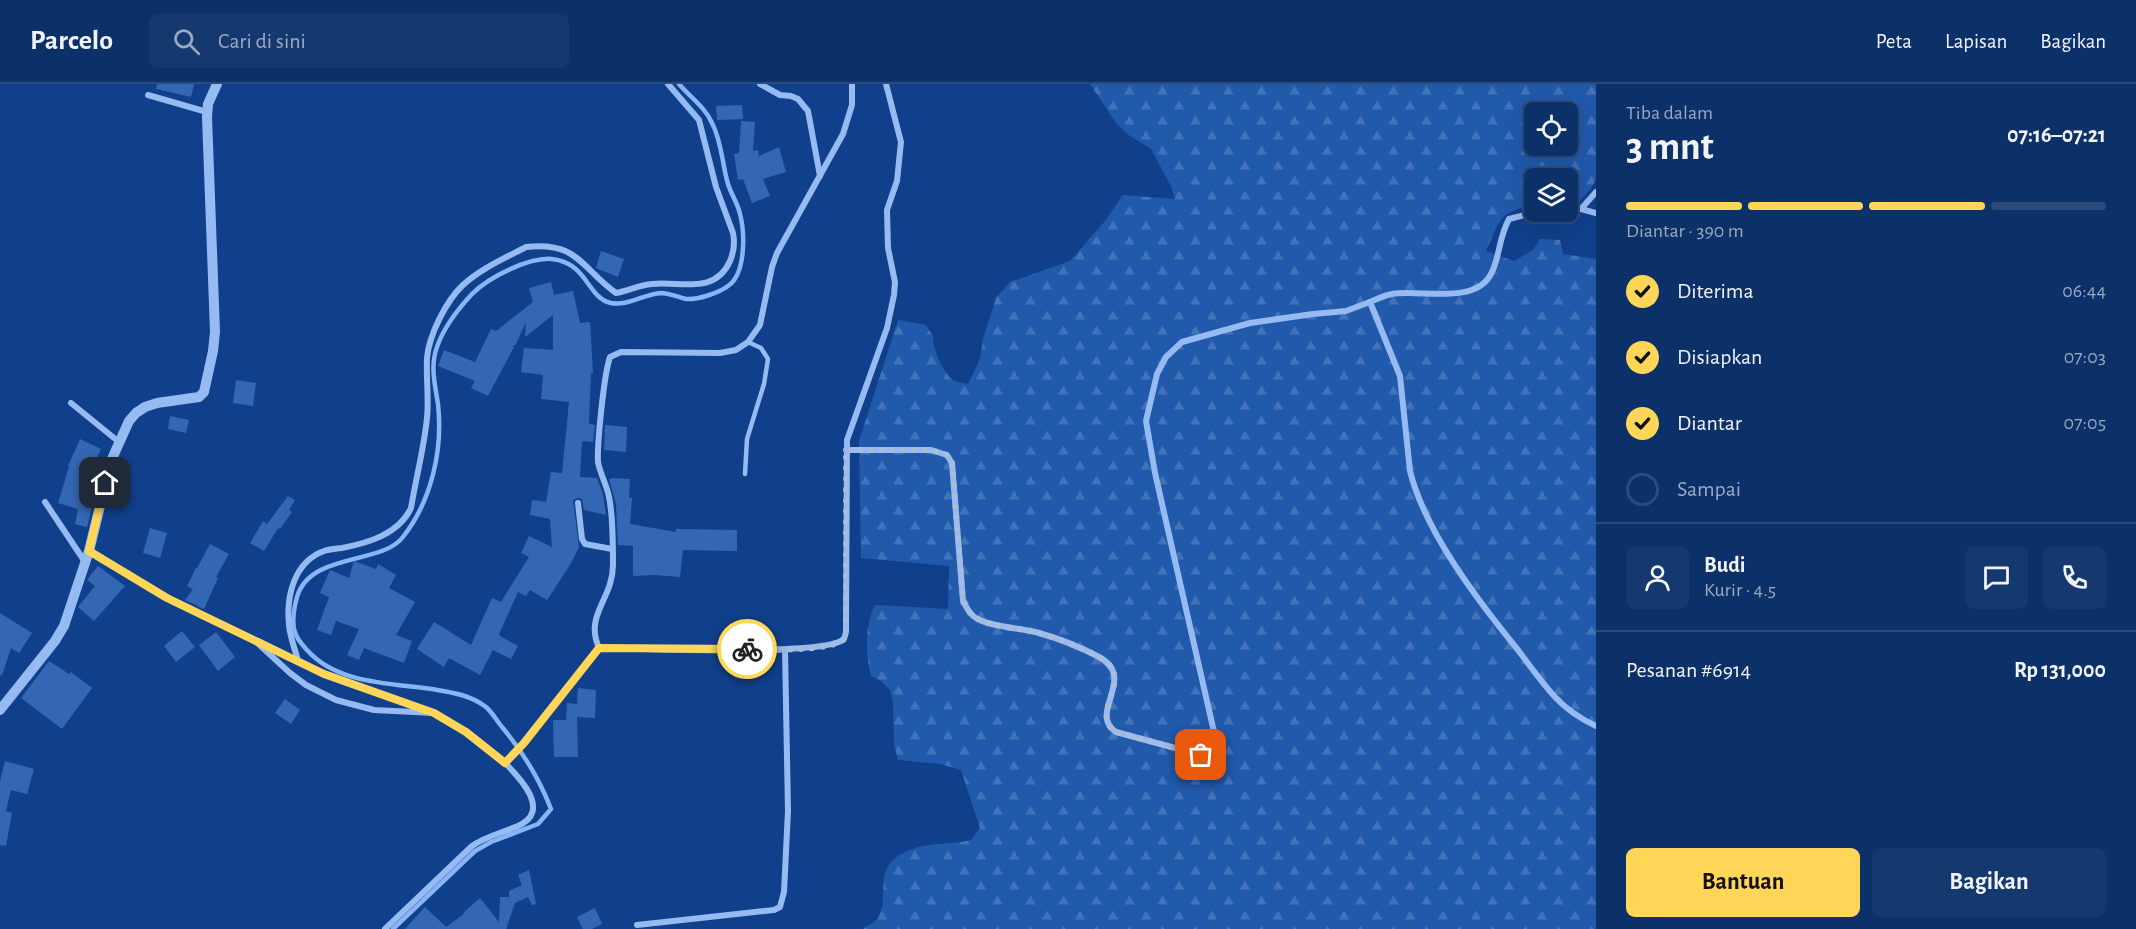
<!DOCTYPE html>
<html lang="id">
<head>
<meta charset="utf-8">
<style>
	:root { --surface:#0c3068; --page:#15386e; --text:#f1f3f6; --muted:#9aa9c0; --line:#2c4b7c; --accent:#ffd657 }
	body { margin:0; font-family:"Alegreya Sans",sans-serif; background:var(--page); color:var(--text); height:100vh; display:flex; flex-direction:column; font-size:22px; white-space:nowrap }
	* { box-sizing:border-box; margin:0 }
	p { font-size:20px; color:var(--muted) }
	.icon { flex:none; width:33px; height:33px; fill:none; stroke:currentColor; stroke-width:2; stroke-linecap:round; stroke-linejoin:round }
	.map { position:relative; flex:1; overflow:hidden }
	.side { display:flex; flex-direction:column; background:var(--surface); width:540px }
	.side>* { flex:none }
	.tools { position:absolute; left:1524px; top:18px; display:grid; gap:12px }
	.tools a { display:grid; place-items:center; width:54px; height:54px; border-radius:9px; background:var(--surface); box-shadow:0 6px 24px #0002,0 0 0 2px var(--line); font-size:30px }
	.pin { position:absolute; display:grid; place-items:center; width:51px; height:51px; color:#fff; margin:-26px; border-radius:12px; box-shadow:0 3px 9px #0006 }
	.courier { position:absolute; display:grid; place-items:center; width:60px; height:60px; margin:-30px; border:4px solid #ffd657; border-radius:50%; background:#fff; color:#222; box-shadow:0 2px 8px #0007 }
	.overview em { font-style:normal; font-weight:600 }
	.overview div { display:flex; flex-direction:column-reverse }
	.overview { display:flex; align-items:center; justify-content:space-between; height:102px; padding:0 30px }
	h1 { font-size:39px; font-weight:600; line-height:45px }
	.bar { display:grid; grid-template-columns:repeat(4,1fr); gap:9px 6px; align-content:center; height:72px; padding:0 30px }
	.bar i { height:8px; border-radius:4px; background:var(--line) }
	.bar .selected { background:var(--accent) }
	.bar p { grid-column:span 4 }
	.line { display:flex; align-items:center; gap:15px; padding:0 30px; border-top:2px solid var(--line) }
	.line div { flex:1 }
	.round { display:grid; place-items:center; flex:none; width:63px; height:63px; border-radius:9px; background:var(--page) }
	ol { padding:0 30px; list-style:none }
	li { display:flex; align-items:center; gap:18px; height:66px }
	li p { margin-inline-start:auto }
	li .icon { padding:6px; border-radius:50%; background:var(--accent); color:#111; stroke-width:4 }
	li:last-child { color:var(--muted) }
	li i { width:33px; height:33px; border:3px solid var(--line); border-radius:50% }
	.action { display:flex; gap:12px; margin-top:auto; padding:12px 30px }
	.action a { flex:1; height:69px; border-radius:9px; background:var(--accent); color:#111; font-size:24px; font-weight:600; line-height:69px; text-align:center }
	.action a+a { background:var(--page); color:var(--text) }
	header { display:flex; align-items:center; gap:36px; box-sizing:border-box; height:84px; padding:0 30px; background:var(--surface); border-bottom:2px solid var(--line) }
	header strong { font-size:28px }
	nav { display:flex; gap:33px; margin-inline-start:auto; font-size:21px }
	.search { width:420px; height:54px; background:var(--page); display:flex; align-items:center; gap:15px; box-sizing:border-box; padding:0 21px; border-radius:9px; color:var(--muted); font-size:22px }
	main { display:flex; flex:1; min-height:0 }
	.map>svg:first-child { display:block }
	.forest { fill:url(#forest-firs); fill-rule:evenodd }
	.lines { fill:none; stroke-linecap:round; stroke-linejoin:round }
	.stream { stroke:#87b5f6; stroke-width:4.5 }
	.building { fill:#3467b3 }
	.service { stroke:#96bbf2; stroke-width:4.5 }
	.minor { stroke:#96bbf2; stroke-width:6 }
	.tertiary { stroke:#96bbf2; stroke-width:10 }
	.done { stroke:#abbcd6; stroke-width:6; stroke-dasharray:0 10.8 }
	.route { stroke:#ffd657; stroke-width:8 }
</style>
</head>
<body>
<header>
<strong>Parcelo</strong>
<div class="search"><svg class="icon" aria-label="search" viewBox="0 0 24 24"><circle cx="10" cy="10" r="6"/><path d="M15 15l6 6"/></svg>Cari di sini</div>
<nav><a>Peta</a><a>Lapisan</a><a>Bagikan</a></nav>
</header>
<main>
<div class="map">
<svg width="1596" height="845" viewBox="0 0 1596 845">
	<defs>
		<pattern id="forest-firs" width="22" height="20" patternUnits="userSpaceOnUse" patternTransform="scale(1.5)"><rect width="22" height="20" fill="#2159ab"/><path d="M5 1l3.5 6h-7zM16 11l3.5 6h-7z" fill="#4272b8"/></pattern>
	</defs>
	<rect width="100%" height="100%" fill="#10408b"/>
	<path class="forest" d="M1090,0h506v95c-7,13 -13,23 -28,24v-25h-34v27c-37,8 -33,14 -48,46l28,10 19,-11 7,-11 20,1 3,14 33,5v670h-733c4,-3 12,-7 15,-11 14,-24 -9,-52 32,-68 19,-8 41,-5 61,-10l9,-12 -19,-58 -21,-6 -42,-4 -4,-15 -1,-42 -3,-13 -9,-9 -10,-5c-6,-21 -6,-52 4,-71l73,4 1,-43 -88,-8 -2,-117 39,-121 28,5 7,11c-1,11 10,37 20,44 4,2 11,3 15,4l12,-25 3,-20 13,-41 14,-16 60,-21 35,-40 18,-26 52,4 -4,-13 -20,-37 -24,-15 -11,-11zM1534,28h34v34h-34z"/>
	<g class="lines">
		<path class="stream" d="M393,845l82,-78 16,-9 47,-18 13,-15c-12,-31 -28,-57 -49,-82 -5,-6 -10,-15 -16,-20 -15,-12 -36,-15 -54,-18 -42,-6 -95,-5 -125,-39 -6,-7 -11,-12 -13,-21 -2,-11 0,-21 3,-32 13,-45 85,-32 106,-60 29,-37 40,-88 35,-133 -3,-19 -8,-38 -1,-57 6,-18 22,-39 35,-53 17,-17 57,-37 80,-35 36,4 35,39 59,44 18,3 33,-9 50,-10 8,0 17,4 25,6 11,1 33,-6 42,-13 18,-12 17,-53 12,-72 -2,-10 -9,-20 -12,-30 -6,-20 -6,-42 -16,-61 -7,-16 -22,-26 -33,-39"/>
	</g>
	<g class="building">
		<path d="M157,0h37l-3,13 -35,-8z"/>
		<path d="M742,21l1,14 -26,1 -1,-14z"/>
		<path d="M741,37l14,1 -2,29 5,-1 1,6 20,-9 7,25 -23,7 7,17 -18,7 -9,-24 -5,1 -4,-26 5,-1z"/>
		<path d="M601,167l23,8 -6,18 -22,-9z"/>
		<path d="M551,198l3,13 19,-4 7,32 10,-1 3,51h-2l-2,51 6,1 -2,17 -11,-1 -2,36 17,1 6,16 3,21 -22,-5 -2,-11 -4,-1 -5,2 6,47 -9,18 -23,35 -17,-10 -4,6 -8,-4 -19,42 1,2 18,10 -7,13 -18,-9 -13,25 -31,-17 -5,9 -27,-18 17,-27 37,23 21,-47 9,4 28,-45 -8,-4 8,-17 23,11 -2,-28 -20,-4 2,-15 14,2 5,-30 11,1 7,-71 -28,-3 2,-24 -22,-3 3,-24 29,2v-35l-28,22 1,-15 -10,22 -4,3h2l-26,49 -17,-8 4,-7 -37,-15 6,-16 31,12 16,-33 5,2 37,-29 -4,-14z"/>
		<path d="M236,296l20,3 -3,23 -20,-3z"/>
		<path d="M170,332l19,4 -3,13 -18,-4z"/>
		<path d="M605,341l22,2 -1,25 -22,-2z"/>
		<path d="M80,355l21,10 -10,23 9,3 -13,52 -12,-3 3,-15 -20,-6 11,-36 -1,-1z"/>
		<path d="M614,394l16,1 -1,19h3l-2,26 46,8v-3l61,1v21l-54,-1 -3,27 -25,-2 -22,1v-30l-15,-1 -2,-41 -7,-25z"/>
		<path d="M288,412l7,4 -6,10 3,2 -12,17 -2,-1 -14,23 -14,-8 13,-22 4,3z"/>
		<path d="M150,444l17,5 -7,25 -17,-5z"/>
		<path d="M210,460l19,10 -13,23 2,1 -14,31 -19,-9 8,-11 -6,-3 9,-18h1z"/>
		<path d="M354,477l22,8 2,-5 18,11 -7,13 26,14 -19,33 16,6 -8,22 -40,-15 -5,12 -12,-5 12,-26 -23,-8 -5,14 -14,-5 12,-33 -9,-4 10,-23 19,8z"/>
		<path d="M98,482l27,20 -31,35 -16,-14 17,-21 -8,-6z"/>
		<path d="M0,529l32,20 -13,20 -8,-5 -9,27h-2z"/>
		<path d="M182,547l13,16 -19,15 -12,-16z"/>
		<path d="M216,548l19,25 -17,14 -19,-26z"/>
		<path d="M49,577l20,13 2,-2 21,16 -30,41 -41,-31z"/>
		<path d="M578,604l18,2 -1,28 -18,-1 1,40h-24l-1,-37h13l1,-17 10,1z"/>
		<path d="M285,615l15,11 -9,14 -16,-11z"/>
		<path d="M5,677l29,8 -7,25 -16,-4 -5,21 6,2 -6,33 -6,-1v-64z"/>
		<path d="M529,786l7,34 -4,1 -4,-8 -13,6 -9,26h-101l20,-22 21,20 18,-13 -1,-1 17,-15 19,24 1,-25h9v-6l13,-6 -4,-10z"/>
		<path d="M595,824l7,16 -10,5h-9l-6,-12z"/>
	</g>
	<g class="lines">
		<path class="service" d="M745,390l2,-35 17,-55 4,-25 -7,-11 -13,-6"/>
		<g class="minor">
			<path d="M760,0l20,11 11,1 7,3 10,12 12,65"/>
			<path d="M148,11l59,17"/>
			<path d="M1581,125l15,4"/>
			<path d="M1568,126l13,-1 15,-17"/>
			<path d="M1537,128l-28,7c-10,18 -9,36 -17,53 -15,34 -71,17 -100,22 -7,1 -15,5 -22,8l30,74 10,95c15,61 69,131 108,179 12,16 24,33 37,47 11,12 26,22 41,29"/>
			<path d="M71,319l48,39"/>
			<path d="M846,366h85l16,5 5,8 11,138c4,7 6,13 13,17 14,9 46,10 63,15 18,5 43,15 60,24 39,21 -12,56 17,75l85,23 11,-1 5,-9 -62,-272 -9,-52 11,-47 9,-17 16,-15 68,-19 63,-9 33,-3 24,-9"/>
			<path d="M45,418l40,60"/>
			<path d="M578,419l4,36 3,5 27,5"/>
			<path d="M89,467l78,47 87,42 36,33 16,12 30,15 38,10 60,3 32,19 39,31 19,-20 75,-95c-15,-33 14,-49 14,-83 0,-19 0,-50 -4,-68 -2,-12 -9,-23 -11,-35 -1,-18 6,-88 12,-105l11,-5 99,1 16,-3 12,-8 12,-17 12,-58 5,-14 66,-119 9,-29v-21"/>
			<path d="M258,557l40,20"/>
			<path d="M599,564c37,0 226,9 245,-9l2,-7 1,-192 40,-112 7,-33 1,-13 -7,-34 -1,-38 10,-29 4,-39 -15,-58"/>
			<path d="M430,628l-105,-38 -27,-13c-3,-12 -8,-24 -9,-36 -3,-29 5,-63 35,-74 5,-2 12,-2 18,-3 26,-5 57,-14 69,-40 5,-30 13,-60 16,-90 2,-20 -1,-40 0,-60 2,-23 19,-57 36,-73 17,-16 42,-27 63,-38 52,-6 55,21 90,46 12,-2 23,-8 36,-9 29,-3 63,11 78,-23 4,-9 5,-18 3,-28l-17,-46 -17,-67 -31,-36"/>
			<path d="M637,841l137,-15 6,-3 4,-15 4,-81 -3,-161"/>
			<path d="M385,845l87,-83c14,-10 30,-13 46,-20 34,-15 2,-48 -13,-63"/>
		</g>
		<path class="tertiary" d="M0,626l55,-69 9,-15 25,-75 22,-90 18,-40 7,-8 9,-6 12,-4 42,-6 5,-5 9,-41 2,-19 -8,-215 1,-13 9,-20"/>
	</g>
	<g class="lines">
		<path class="done" d="M747,565c20,1 83,3 97,-10l2,-7v-182h85l16,5 5,8 11,137c4,8 6,14 13,18 14,9 46,10 63,15 17,5 45,15 60,24 39,21 -12,55 17,75l85,23"/>
		<path class="route" d="M105,399l-16,68 78,47 157,76 110,39 32,19 39,31 19,-20 75,-95 148,1"/>
	</g>
</svg>
<div class="tools">
<a><svg class="icon" aria-label="locate" viewBox="0 0 24 24"><circle cx="12" cy="12" r="6"/><path d="M12 2v4M12 18v4M2 12h4M18 12h4"/></svg></a>
<a><svg class="icon" aria-label="layers" viewBox="0 0 24 24"><path d="M12 4l9 5-9 5-9-5zM3 14l9 5 9-5"/></svg></a>
</div>
<div class="pin" style="left:1201px;top:671px;background:#ea580c"><svg class="icon" aria-label="bag" viewBox="0 0 24 24"><path d="M5 8h14l-1 12H6zM9 8a3 3 0 0 1 6 0"/></svg></div>
<div class="pin" style="left:105px;top:399px;background:#1f2937"><svg class="icon" aria-label="home" viewBox="0 0 24 24"><path d="M3 11l9-7 9 7M6 9v11h12V9"/></svg></div>
<div class="courier" style="left:747px;top:565px"><svg class="icon" aria-label="bike" viewBox="0 0 24 24"><circle cx="6" cy="16" r="4"/><circle cx="18" cy="16" r="4"/><path d="M6 16l4-8h5l3 8M10 8l3 8H6M13 5h3"/></svg></div>
</div>
<section class="side">
<div class="overview"><div><h1>3 mnt</h1><p>Tiba dalam</p></div><em>07:16–07:21</em></div>
<div class="bar"><i class="selected"></i><i class="selected"></i><i class="selected"></i><i></i><p>Diantar · 390 m</p></div>
<ol>
<li><svg class="icon" aria-label="check" viewBox="0 0 24 24"><path d="M5 12l5 5 9-10"/></svg>Diterima<p>06:44</p></li>
<li><svg class="icon" aria-label="check" viewBox="0 0 24 24"><path d="M5 12l5 5 9-10"/></svg>Disiapkan<p>07:03</p></li>
<li><svg class="icon" aria-label="check" viewBox="0 0 24 24"><path d="M5 12l5 5 9-10"/></svg>Diantar<p>07:05</p></li>
<li><i></i>Sampai</li>
</ol>
<div class="line" style="height:108px"><a class="round"><svg class="icon" aria-label="person" viewBox="0 0 24 24"><circle cx="12" cy="8" r="4"/><path d="M4 21q1-7 8-7t8 7"/></svg></a><div><b>Budi</b><p>Kurir · 4.5</p></div><a class="round"><svg class="icon" aria-label="chat" viewBox="0 0 24 24"><path d="M4 5h16v11H9l-5 4z"/></svg></a><a class="round"><svg class="icon" aria-label="phone" viewBox="0 0 24 24"><path d="M5 4h4l2 5-3 2q2 4 5 5l2-3 5 2v4C11 20 4 13 5 4z"/></svg></a></div>
<div class="line" style="height:78px"><div>Pesanan #6914</div><b>Rp 131,000</b></div>
<div class="action"><a>Bantuan</a><a>Bagikan</a></div>
</section>
</main>
</body>
</html>
